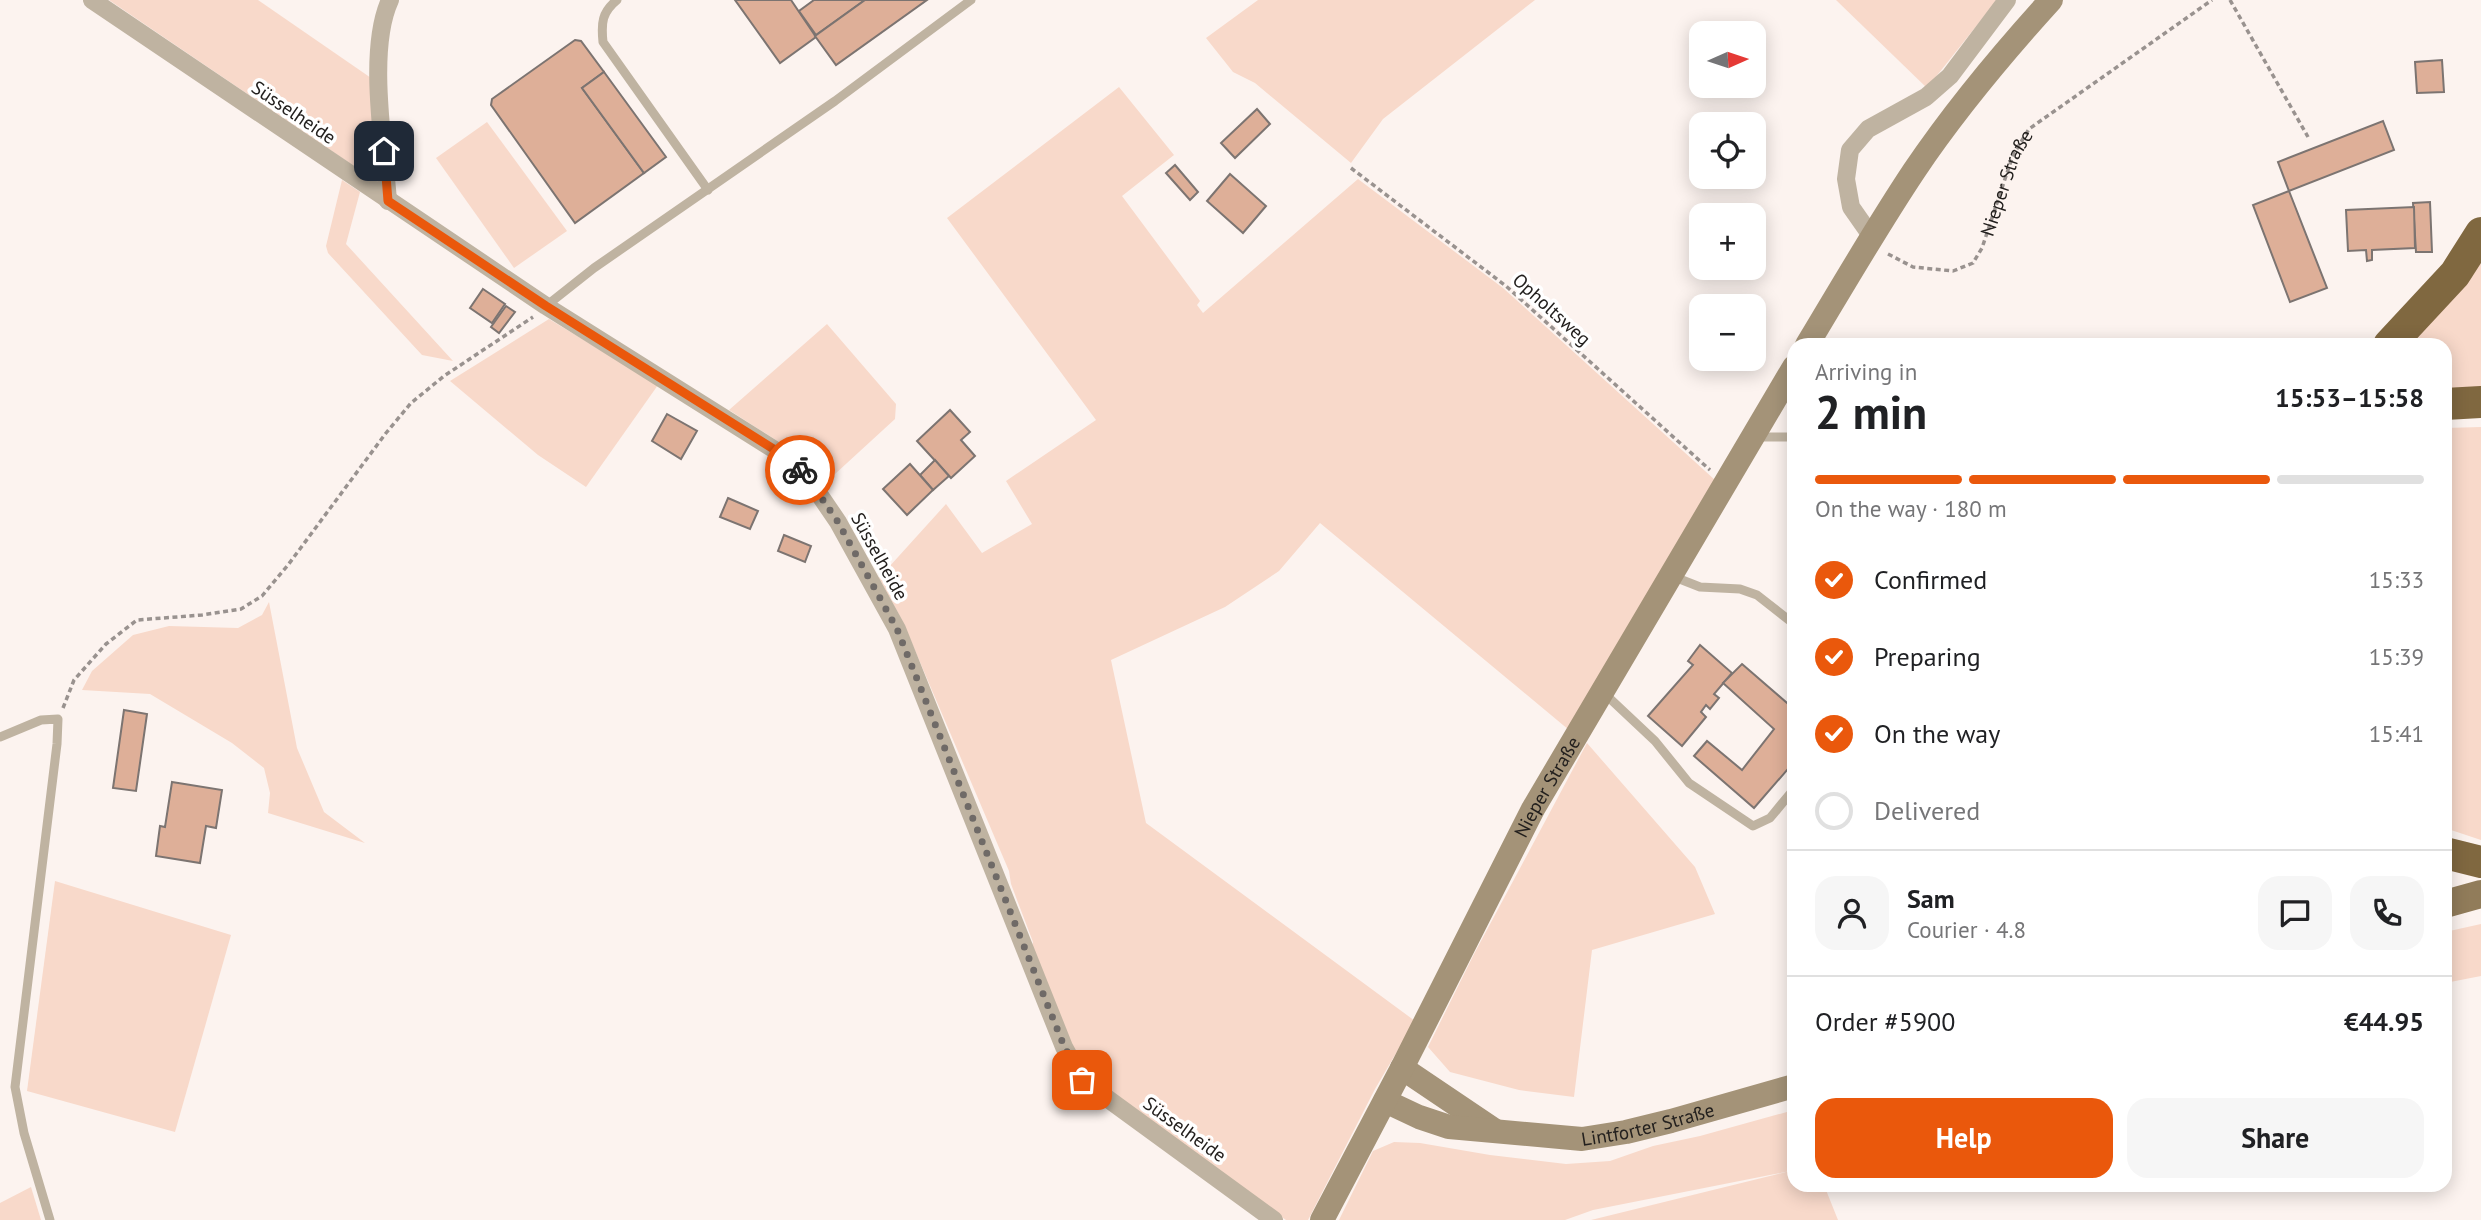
<!DOCTYPE html>
<html lang="en">
<head>
<meta charset="utf-8">
<style>
	:root { --surface:#fff; --page:#f6f6f6; --text:#202124; --muted:#757577; --line:#e0e0e0; --accent:#ea580c }
	body { margin:0; font-family:"PT Sans",sans-serif; background:var(--page); color:var(--text); height:100vh; display:flex; flex-direction:column; font-size:26px; white-space:nowrap }
	* { box-sizing:border-box; margin:0 }
	p { font-size:23px; color:var(--muted) }
	.icon { flex:none; width:38px; height:38px; fill:none; stroke:currentColor; stroke-width:2; stroke-linecap:round; stroke-linejoin:round }
	.map { position:relative; flex:1; overflow:hidden }
	.panel { position:absolute; left:1787px; top:338px; width:665px; height:854px; display:flex; flex-direction:column; background:var(--surface); border-radius:21px; box-shadow:0 4px 18px #0003 }
	.panel>* { flex:none }
	.needle { width:46px; rotate:87deg }
	.fabs { position:absolute; left:1689px; top:21px; display:grid; gap:14px }
	.fabs a { display:grid; place-items:center; width:77px; height:77px; border-radius:14px; background:var(--surface); box-shadow:0 4px 18px #0003; font-size:35px }
	.pin { position:absolute; display:grid; place-items:center; width:60px; height:60px; color:#fff; margin:-30px; border-radius:14px; box-shadow:0 4px 10px #0006 }
	.courier { position:absolute; display:grid; place-items:center; width:70px; height:70px; margin:-35px; border:5px solid #ea580c; border-radius:50%; background:#fff; color:#222; box-shadow:0 2px 9px #0007 }
	.summary em { font-style:normal; font-weight:600 }
	.summary div { display:flex; flex-direction:column-reverse }
	.summary { display:flex; align-items:center; justify-content:space-between; height:119px; padding:0 28px }
	h1 { font-size:46px; font-weight:600; line-height:52px }
	.bar { display:grid; grid-template-columns:repeat(4,1fr); gap:10px 7px; align-content:center; height:84px; padding:0 28px }
	.bar i { height:9px; border-radius:5px; background:var(--line) }
	.bar .on { background:var(--accent) }
	.bar p { grid-column:span 4 }
	.line { display:flex; align-items:center; gap:18px; padding:0 28px; border-top:2px solid var(--line) }
	.line div { flex:1 }
	.round { display:grid; place-items:center; flex:none; width:74px; height:74px; border-radius:21px; background:var(--page) }
	ol { padding:0 28px; list-style:none }
	li { display:flex; align-items:center; gap:21px; height:77px }
	li p { margin-inline-start:auto }
	li .icon { padding:7px; border-radius:50%; background:var(--accent); color:#fff; stroke-width:4 }
	li:last-child { color:var(--muted) }
	li i { width:38px; height:38px; border:4px solid var(--line); border-radius:50% }
	.button { display:flex; gap:14px; margin-top:auto; padding:14px 28px }
	.button a { flex:1; height:80px; border-radius:21px; background:var(--accent); color:#fff; font-size:28px; font-weight:600; line-height:80px; text-align:center }
	.button a+a { background:var(--page); color:var(--text) }
	.map>svg:first-child { display:block }
	.green { fill:#f8d9ca }
	.building { fill:#deaf98; stroke:#7c7471; stroke-width:2 }
	.lines { fill:none; stroke-linecap:round; stroke-linejoin:round }
	.path { stroke:#99928f; stroke-width:3.5; stroke-dasharray:5 3.5; stroke-linecap:butt }
	.lane { stroke:#bfb3a1; stroke-width:9 }
	.street { stroke:#bfb3a1; stroke-width:18 }
	.secondary { stroke:#a49378; stroke-width:24 }
	.primary { stroke:#917c5a; stroke-width:28 }
	.highway { stroke:#806840; stroke-width:32 }
	.done { stroke:#6f6a67; stroke-width:7; stroke-dasharray:0 12.6 }
	.route { stroke:#ea580c; stroke-width:9 }
	.labels { text-anchor:middle; stroke-width:7; stroke-linejoin:round; paint-order:stroke }
	.street-label { font-size:19px; fill:#23201e; stroke:#fff }
</style>
</head>
<body>
<div class="map">
<svg width="2481" height="1220" viewBox="0 0 2481 1220">
	<rect width="100%" height="100%" fill="#fcf3ef"/>
	<g class="green">
		<path d="M109,0h149l116,80 5,103z"/>
		<path d="M1258,0h277l-152,119 -32,44 -96,-80 -22,-11 -27,-34z"/>
		<path d="M1836,0h161l-70,88z"/>
		<path d="M1119,87l55,68 -52,41 78,105 -3,4 6,8 155,-134 145,109 212,192 -140,255 -255,-212 -41,48 -54,36 -114,53 35,163 269,198 -40,68 -67,131h-22l-189,-137 -26,-39 -40,-93 2,-9 -22,-58 -2,-13 -107,-251 -23,-42 67,-74 36,49 50,-29 -26,-43 90,-61 -149,-202z"/>
		<path d="M487,122l80,109 -53,37 -78,-110z"/>
		<path d="M342,180l18,12 -14,52 107,117 -31,-6 -94,-102 -2,-7z"/>
		<path d="M2481,250v145h-36v-50h-46z"/>
		<path d="M549,319l109,66 -72,102 -48,-32 -88,-74z"/>
		<path d="M827,324l69,80 -1,15 -72,66 -33,-36 -61,-39z"/>
		<path d="M2481,427v413l-36,-12v-400z"/>
		<path d="M269,602l28,146 27,64 41,31 -97,-30 2,-20 -6,-25 -32,-25 -82,-49 -68,-4 10,-19 41,-36 36,-9 69,2 24,-13z"/>
		<path d="M1587,743l108,124 20,47 -123,36 -18,147 -55,-7 -69,-18 -22,-25 46,-93z"/>
		<path d="M55,881l176,54 -56,197 -148,-41z"/>
		<path d="M2481,924v52l-36,7v-51z"/>
		<path d="M1794,1110v75h30l14,35h-247l199,-49 -197,39 -28,10h-226l34,-69 21,-9 26,1 70,12 76,9 44,-3 43,-15 47,-10z"/>
		<path d="M31,1187l10,33h-41v-17z"/>
	</g>
	<g class="building">
		<path d="M735,0h56l25,37 -36,26z"/>
		<path d="M814,0h51l-49,35 -17,-24z"/>
		<path d="M865,0h62l-91,65 -21,-29z"/>
		<path d="M575,40l6,1 23,31 -22,16 62,85 -69,50 -84,-118 1,-6z"/>
		<path d="M2442,60l2,32 -27,1 -2,-31z"/>
		<path d="M604,72l62,85 -22,16 -62,-85z"/>
		<path d="M1257,109l13,15 -35,34 -14,-15z"/>
		<path d="M2383,121l11,29 -105,41 -11,-29z"/>
		<path d="M1175,165l23,27 -8,8 -24,-27z"/>
		<path d="M1230,174l36,32 -23,27 -36,-32z"/>
		<path d="M2289,191l38,97 -37,14 -37,-97z"/>
		<path d="M2430,202l2,50h-16l-3,-49z"/>
		<path d="M2414,207l1,41 -43,2v10l-5,1 -1,-11 -18,1 -2,-41z"/>
		<path d="M483,289l22,15 -13,19 -22,-15z"/>
		<path d="M506,306l9,6 -16,21 -8,-6z"/>
		<path d="M950,410l20,22 -9,8 14,16 -24,22 -34,-37z"/>
		<path d="M667,414l30,17 -16,28 -29,-18z"/>
		<path d="M935,460l14,16 -16,14 -13,-15z"/>
		<path d="M910,464l23,26 -26,25 -24,-26z"/>
		<path d="M728,498l30,13 -8,18 -30,-12z"/>
		<path d="M784,535l27,11 -6,16 -27,-11z"/>
		<path d="M1700,645l32,28 -18,21 5,4 -9,11 -4,-4 -5,7 5,5 -24,29 -34,-30 45,-51 -5,-4z"/>
		<path d="M1742,664l52,45v53l-40,46 -60,-52 13,-15 35,29 32,-41 -51,-46z"/>
		<path d="M124,710l23,4 -11,77 -23,-3z"/>
		<path d="M172,782l50,8 -6,38 -10,-2 -6,37 -44,-7 4,-30 5,1z"/>
	</g>
	<g class="lines">
		<g class="path">
			<path d="M2230,0l78,137"/>
			<path d="M1351,168l155,118 204,184"/>
			<path id="s1" d="M1888,254l25,13 40,4 20,-8 9,-15 31,-93 16,-26 183,-129"/>
			<path d="M63,708l11,-28 32,-36 31,-24 65,-5 39,-6 21,-13 26,-31 98,-132 25,-30 33,-27 89,-59"/>
		</g>
		<g class="lane">
			<path d="M617,0c-15,12 -16,23 -14,42l105,148"/>
			<path d="M546,306l48,-38 241,-167 136,-101"/>
			<path d="M1757,437h37"/>
			<path d="M1672,576l28,11 40,2 17,6 37,29"/>
			<path d="M1605,694l50,47 34,42 64,43 17,-8 24,-29"/>
			<path d="M0,737l41,-17 17,-1 -1,25 -42,343 9,46 26,87"/>
		</g>
		<g class="street">
			<path d="M92,0l454,306 237,149 25,23 30,44 59,107 167,418 18,33 192,140"/>
			<path d="M388,201c-4,-56 -21,-151 2,-201"/>
			<path d="M1872,237l-21,-30 -5,-28 4,-29 18,-21 58,-32 24,-21 57,-76"/>
		</g>
		<g class="secondary">
			<path d="M1807,345c35,-58 69,-117 107,-174 41,-61 88,-117 137,-171"/>
			<path d="M1402,1068l92,62"/>
			<path id="s2" d="M1385,1101l34,16 30,10 133,12 44,-7 45,-11 123,-35"/>
			<path id="s3" d="M1322,1220l80,-152 131,-259 261,-442"/>
		</g>
		<path class="primary" d="M2445,904l36,-10"/>
		<g class="highway">
			<path d="M2389,345l66,-71 26,-41"/>
			<path d="M2445,404l36,-2"/>
			<path d="M2445,853l36,9"/>
		</g>
	</g>
	<g class="lines">
		<path class="done" d="M800,470l8,8 30,44 59,107 167,417 18,34"/>
		<path class="route" d="M384,151l4,50 158,105 237,149 17,15"/>
	</g>
	<g class="labels">
		<g class="street-label">
			<text transform="translate(294 112) rotate(34)" y="7">Süsselheide</text>
			<text dy="7" stroke="none"><textPath href="#s1" startOffset="177">Nieper Straße</textPath></text>
			<text transform="translate(1552 309) rotate(42)" y="7">Opholtsweg</text>
			<text transform="translate(880 556) rotate(61)" y="7">Süsselheide</text>
			<text dy="7" stroke="none"><textPath href="#s3" startOffset="488">Nieper Straße</textPath></text>
			<text dy="7" stroke="none"><textPath href="#s2" startOffset="270">Lintforter Straße</textPath></text>
			<text transform="translate(1185 1129) rotate(36)" y="7">Süsselheide</text>
		</g>
	</g>
</svg>
<div class="fabs">
<a><svg class="needle" viewBox="-14 -14 28 28"><path d="M0-13l5 13h-10z" fill="#e53935"/><path d="M0 13l5-13h-10z" fill="#757577"/></svg></a>
<a><svg class="icon" aria-label="locate" viewBox="0 0 24 24"><circle cx="12" cy="12" r="6"/><path d="M12 2v4M12 18v4M2 12h4M18 12h4"/></svg></a>
<a>+</a>
<a>−</a>
</div>
<div class="pin" style="left:1082px;top:1080px;background:#ea580c"><svg class="icon" aria-label="bag" viewBox="0 0 24 24"><path d="M5 8h14l-1 12H6zM9 8a3 3 0 0 1 6 0"/></svg></div>
<div class="pin" style="left:384px;top:151px;background:#1f2937"><svg class="icon" aria-label="home" viewBox="0 0 24 24"><path d="M3 11l9-7 9 7M6 9v11h12V9"/></svg></div>
<div class="courier" style="left:800px;top:470px"><svg class="icon" aria-label="bike" viewBox="0 0 24 24"><circle cx="6" cy="16" r="4"/><circle cx="18" cy="16" r="4"/><path d="M6 16l4-8h5l3 8M10 8l3 8H6M13 5h3"/></svg></div>
<section class="panel">
<div class="summary"><div><h1>2 min</h1><p>Arriving in</p></div><em>15:53–15:58</em></div>
<div class="bar"><i class="on"></i><i class="on"></i><i class="on"></i><i></i><p>On the way · 180 m</p></div>
<ol>
<li><svg class="icon" aria-label="check" viewBox="0 0 24 24"><path d="M5 12l5 5 9-10"/></svg>Confirmed<p>15:33</p></li>
<li><svg class="icon" aria-label="check" viewBox="0 0 24 24"><path d="M5 12l5 5 9-10"/></svg>Preparing<p>15:39</p></li>
<li><svg class="icon" aria-label="check" viewBox="0 0 24 24"><path d="M5 12l5 5 9-10"/></svg>On the way<p>15:41</p></li>
<li><i></i>Delivered</li>
</ol>
<div class="line" style="height:126px"><a class="round"><svg class="icon" aria-label="person" viewBox="0 0 24 24"><circle cx="12" cy="8" r="4"/><path d="M4 21q1-7 8-7t8 7"/></svg></a><div><b>Sam</b><p>Courier · 4.8</p></div><a class="round"><svg class="icon" aria-label="chat" viewBox="0 0 24 24"><path d="M4 5h16v11H9l-5 4z"/></svg></a><a class="round"><svg class="icon" aria-label="phone" viewBox="0 0 24 24"><path d="M5 4h4l2 5-3 2q2 4 5 5l2-3 5 2v4C11 20 4 13 5 4z"/></svg></a></div>
<div class="line" style="height:91px"><div>Order #5900</div><b>€44.95</b></div>
<div class="button"><a>Help</a><a>Share</a></div>
</section>
</div>
</body>
</html>
